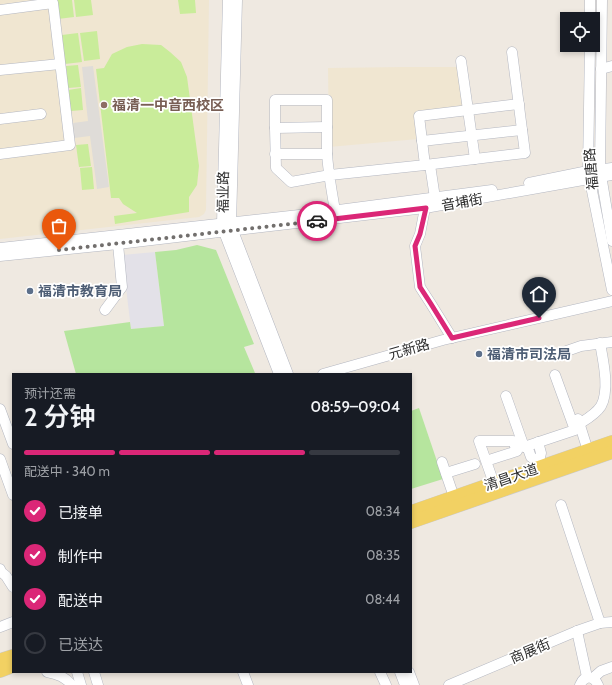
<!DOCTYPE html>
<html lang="zh">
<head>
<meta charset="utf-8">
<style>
	:root { --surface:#171b24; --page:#242831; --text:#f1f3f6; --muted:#9ea1a6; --line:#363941; --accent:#db2777 }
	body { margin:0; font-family:Cabin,"Noto Sans SC",sans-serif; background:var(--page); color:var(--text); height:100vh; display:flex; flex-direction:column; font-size:15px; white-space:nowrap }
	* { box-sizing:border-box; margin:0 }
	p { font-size:13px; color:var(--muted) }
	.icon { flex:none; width:22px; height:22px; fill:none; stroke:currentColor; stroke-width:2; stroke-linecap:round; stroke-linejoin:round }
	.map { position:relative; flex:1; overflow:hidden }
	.side { position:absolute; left:12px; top:373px; width:400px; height:300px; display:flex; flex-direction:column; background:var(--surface); border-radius:0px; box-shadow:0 2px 6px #0003 }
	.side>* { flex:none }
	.controls { position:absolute; left:560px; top:12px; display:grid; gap:8px }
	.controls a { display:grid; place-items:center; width:40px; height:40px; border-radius:0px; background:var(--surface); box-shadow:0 2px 6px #0003; font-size:20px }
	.pin { position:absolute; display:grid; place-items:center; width:34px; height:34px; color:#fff; margin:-41px -17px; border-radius:50% 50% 50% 0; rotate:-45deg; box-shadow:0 0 4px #0007 }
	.pin .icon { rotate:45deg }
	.courier { position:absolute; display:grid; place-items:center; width:40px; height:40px; margin:-20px; border:3px solid #db2777; border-radius:50%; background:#fff; color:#222; box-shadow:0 1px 5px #0007 }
	.summary em { font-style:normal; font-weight:600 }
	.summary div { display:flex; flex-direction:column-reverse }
	.summary { display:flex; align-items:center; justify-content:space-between; height:68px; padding:0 12px }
	h1 { font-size:26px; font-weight:600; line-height:30px }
	.bar { display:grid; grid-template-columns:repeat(4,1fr); gap:6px 4px; align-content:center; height:48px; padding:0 12px }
	.bar i { height:5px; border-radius:3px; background:var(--line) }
	.bar .on { background:var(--accent) }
	.bar p { grid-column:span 4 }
	ol { padding:0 12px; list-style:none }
	li { display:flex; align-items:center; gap:12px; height:44px }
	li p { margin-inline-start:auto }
	li .icon { padding:4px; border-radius:50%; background:var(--accent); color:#fff; stroke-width:4 }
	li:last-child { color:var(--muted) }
	li i { width:22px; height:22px; border:2px solid var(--line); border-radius:50% }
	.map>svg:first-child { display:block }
	.industrial { fill:#e3e1e8 }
	.education { fill:#f0e6d1 }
	.green { fill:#b6e59e }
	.pitch { fill:#c9ec9a }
	.plaza { fill:#dfdcd8 }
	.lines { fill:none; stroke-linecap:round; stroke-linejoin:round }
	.minor-casing { stroke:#b4b7c1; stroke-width:11 }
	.major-casing { stroke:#c9c9c9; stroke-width:14 }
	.minor { stroke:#fff; stroke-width:10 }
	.major { stroke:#f2d163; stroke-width:13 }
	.done { stroke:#726f6d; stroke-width:4; stroke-dasharray:0 7.2 }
	.route { stroke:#db2777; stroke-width:5 }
	.education-dot { fill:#8d6e63; stroke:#fff; stroke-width:1.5 }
	.service-dot { fill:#5c6f8a; stroke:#fff; stroke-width:1.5 }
	.labels { text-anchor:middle; stroke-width:3.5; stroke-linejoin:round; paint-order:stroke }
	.education-label { font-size:14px; font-weight:bold; fill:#785e54; stroke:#fff; text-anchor:start }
	.street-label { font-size:14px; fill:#2e2e2e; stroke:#fff }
	.service-label { font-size:14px; font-weight:bold; fill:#4e5e75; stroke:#fff; text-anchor:start }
</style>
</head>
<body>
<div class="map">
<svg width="612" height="685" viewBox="0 0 612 685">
	<rect width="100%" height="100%" fill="#efe9e1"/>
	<path class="industrial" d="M155,252l9,74 -33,3 -9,-74z"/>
	<g class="education">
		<path d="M0,0h209l-3,210 -2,4 -5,3 -199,22z"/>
		<path d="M403,67h57l5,41 -48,6 1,25 -89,8 -1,-79z"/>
	</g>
	<g class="green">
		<path d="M197,245l19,5 38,94 -10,3 11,26 -2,1h-177l-12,-43 66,-9 1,7 33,-3 -9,-74 21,-2z"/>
		<path d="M419,408l24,71 -32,10v-78z"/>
	</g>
	<g class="pitch">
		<path d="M56,0h16l2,17 -16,2z"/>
		<path d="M74,0h17l2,15 -17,2z"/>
		<path d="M178,0h17l1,13 -16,1z"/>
		<path d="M97,31l3,28 -16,2 -4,-28z"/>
		<path d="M78,33l4,29 -17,2 -3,-29z"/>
		<path d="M142,44l19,1 9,7 11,10 6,15 12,89 -2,19 -8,12v15l-74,12 -1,-8 23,-3 -14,-9 -4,-6h-8l-15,-129 8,-1 8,-14 15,-7z"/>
		<path d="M78,65l3,22 -13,1 -2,-22z"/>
		<path d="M81,88l2,22 -12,1 -3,-21z"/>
		<path d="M88,144l3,22 -12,1 -3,-22z"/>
		<path d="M92,167l2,22 -12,1 -2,-22z"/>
	</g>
	<path class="plaza" d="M93,66l16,121 -12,2 -7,-53 -16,2 -1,-15 15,-2 -6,-54z"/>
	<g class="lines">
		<g class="minor-casing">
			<g id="minor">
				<path d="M228,0l-6,224 2,8 55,142"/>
				<path d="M237,0l-6,223 2,8 55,143"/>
				<path d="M602,0l-2,169 12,72"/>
				<path d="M0,10l53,-7 17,142 -70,9"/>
				<path d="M590,19v-19"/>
				<path d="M590,45l-2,126 24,119"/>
				<path d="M461,61l14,98"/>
				<path d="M601,69l11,-3"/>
				<path d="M0,70l60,-6"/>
				<path d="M0,119l41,-5"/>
				<path d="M275,128l52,-1"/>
				<path d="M422,141l100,-11"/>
				<path d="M275,154h52"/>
				<path d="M425,165l100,-12 -13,-101"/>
				<path d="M430,165l5,33"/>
				<path d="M529,183l59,-12 24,-3"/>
				<path d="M425,208l-5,26 -5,12 5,41 11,17 21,34"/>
				<path d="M335,211c-3,-19 -7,-39 -8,-58 0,-18 0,-35 0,-53h-52v28l1,40 15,14 39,-7 95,-10 -6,-49 100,-12"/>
				<path d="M0,248l308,-34 184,-24"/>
				<path d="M0,256l118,-12 307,-36 187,-33"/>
				<path d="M105,310l17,-23 -4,-43"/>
				<path d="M558,354l23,-8 31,-4"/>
				<path d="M323,374l120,-34 169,-39"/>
				<path d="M506,396l18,51 51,-17 -20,-55"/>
				<path d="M0,409l13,35"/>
				<path d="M578,419l10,32"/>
				<path d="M579,424c8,-5 17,-10 22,-18 9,-16 2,-46 -1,-63"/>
				<path d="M538,442l3,11 -2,9 1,5"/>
				<path d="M527,446l4,11 8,5"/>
				<path d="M0,459l13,36"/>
				<path d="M486,461l31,-10 -4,-10h-34l13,37"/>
				<path d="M442,462l12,35"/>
				<path d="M446,473l29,-9"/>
				<path d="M561,505l39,118"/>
				<path d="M0,569l1,3 5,4 7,11"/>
				<path d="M0,627l13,-5"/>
				<path d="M577,631l10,46"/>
				<path d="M47,672c11,2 18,5 25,13"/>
				<path d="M77,672l4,13"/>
				<path d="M94,672l4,13"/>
				<path d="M243,672l5,13"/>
				<path d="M380,672l6,13"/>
				<path d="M400,672l5,13"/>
				<path d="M409,672l5,13"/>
				<path d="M593,678l8,-7 11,-4"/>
				<path d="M449,685l128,-54 23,-8 12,-1"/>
				<path d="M580,685c4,-10 14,-10 18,0"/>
			</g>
		</g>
		<g class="major-casing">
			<g id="major">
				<path d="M411,512l43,-15 158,-55"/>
				<path d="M411,522l201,-70"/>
				<path d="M0,660l13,-4"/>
				<path d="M0,671l13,-5"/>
			</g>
		</g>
		<use href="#minor" class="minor"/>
		<use href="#major" class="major"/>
	</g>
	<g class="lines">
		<path class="done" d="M59,250l258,-29"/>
		<path class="route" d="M317,221l109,-13 -6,26 -5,12 5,41 11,17 21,34 87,-20"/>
	</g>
	<circle class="education-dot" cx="104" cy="105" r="4"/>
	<g class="service-dot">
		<circle cx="30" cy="291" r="4"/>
		<circle cx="479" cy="354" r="4"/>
	</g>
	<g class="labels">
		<g class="education-label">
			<text x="112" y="110">福清一中音西校区</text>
		</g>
		<g class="street-label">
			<text transform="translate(591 169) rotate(-95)" y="5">福唐路</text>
			<text transform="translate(223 192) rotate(-89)" y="5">福业路</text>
			<text transform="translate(462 202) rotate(-10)" y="5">音埔街</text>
			<text transform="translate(409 349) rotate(-16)" y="5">元新路</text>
			<text transform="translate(511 477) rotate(-19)" y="5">清昌大道</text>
			<text transform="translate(530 651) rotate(-23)" y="5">商展街</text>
		</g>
		<g class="service-label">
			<text x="38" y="296">福清市教育局</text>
			<text x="487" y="359">福清市司法局</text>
		</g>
	</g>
</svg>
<div class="controls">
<a><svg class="icon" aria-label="locate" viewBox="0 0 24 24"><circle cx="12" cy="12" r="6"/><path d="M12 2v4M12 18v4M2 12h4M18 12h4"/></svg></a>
</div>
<div class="pin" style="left:59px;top:250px;background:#ea580c"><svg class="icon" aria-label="bag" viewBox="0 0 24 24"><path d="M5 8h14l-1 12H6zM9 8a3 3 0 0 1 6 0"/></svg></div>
<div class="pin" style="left:539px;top:318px;background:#1f2937"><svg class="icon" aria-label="home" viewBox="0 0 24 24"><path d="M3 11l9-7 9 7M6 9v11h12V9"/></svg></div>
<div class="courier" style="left:317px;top:221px"><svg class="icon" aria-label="car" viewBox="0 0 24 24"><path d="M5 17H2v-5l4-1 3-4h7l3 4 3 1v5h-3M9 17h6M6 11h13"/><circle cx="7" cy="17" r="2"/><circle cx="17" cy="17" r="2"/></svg></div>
<section class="side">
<div class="summary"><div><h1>2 分钟</h1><p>预计还需</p></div><em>08:59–09:04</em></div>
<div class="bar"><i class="on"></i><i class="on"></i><i class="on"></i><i></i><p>配送中 · 340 m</p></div>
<ol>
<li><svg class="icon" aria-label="check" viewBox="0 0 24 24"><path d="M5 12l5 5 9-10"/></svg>已接单<p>08:34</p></li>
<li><svg class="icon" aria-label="check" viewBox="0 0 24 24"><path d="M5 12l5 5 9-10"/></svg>制作中<p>08:35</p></li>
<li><svg class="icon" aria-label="check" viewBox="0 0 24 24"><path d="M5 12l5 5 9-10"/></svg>配送中<p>08:44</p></li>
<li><i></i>已送达</li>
</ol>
</section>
</div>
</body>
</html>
